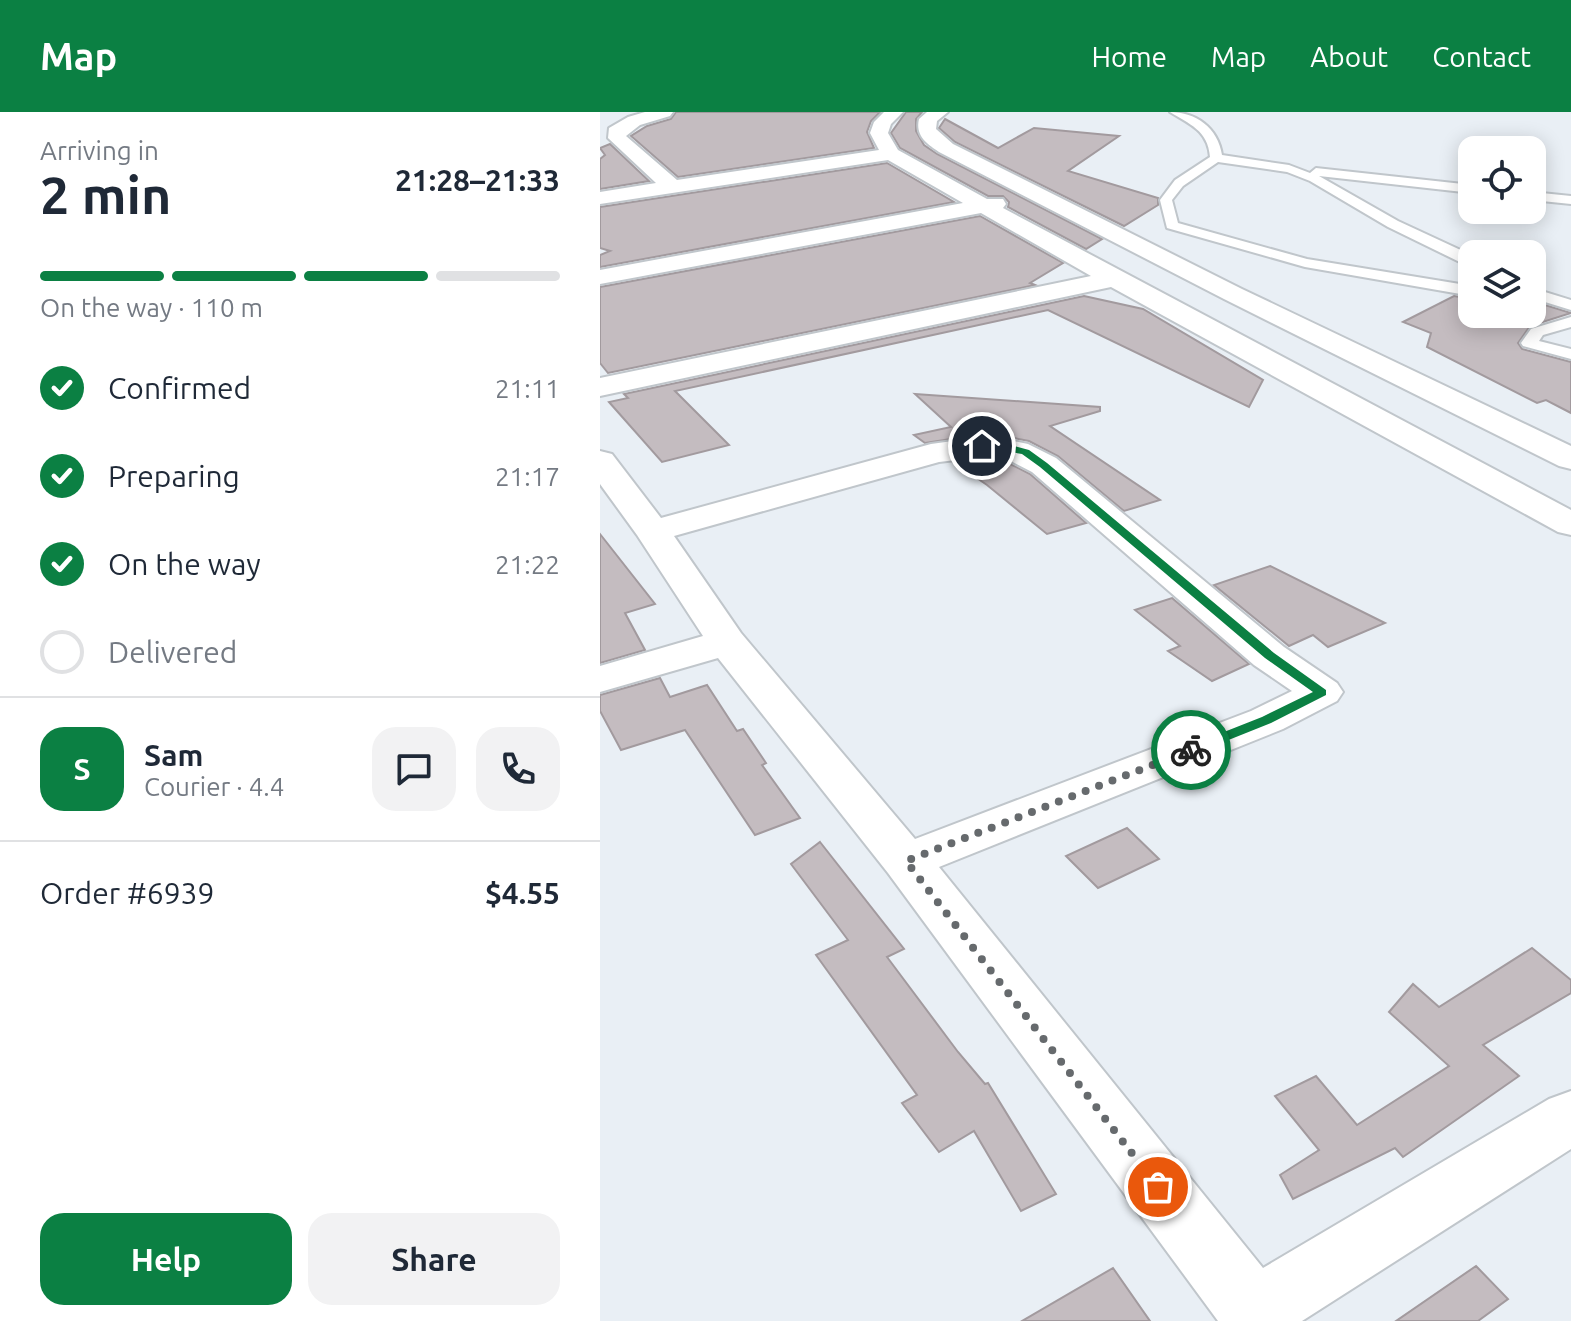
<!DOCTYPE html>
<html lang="en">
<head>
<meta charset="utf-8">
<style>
	:root { --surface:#fff; --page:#f2f2f3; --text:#1f2937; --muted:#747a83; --line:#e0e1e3; --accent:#0b8043 }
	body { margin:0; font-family:Ubuntu,sans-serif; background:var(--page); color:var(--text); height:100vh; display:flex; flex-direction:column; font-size:30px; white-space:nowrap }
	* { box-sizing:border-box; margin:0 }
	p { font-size:26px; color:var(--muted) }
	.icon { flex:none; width:44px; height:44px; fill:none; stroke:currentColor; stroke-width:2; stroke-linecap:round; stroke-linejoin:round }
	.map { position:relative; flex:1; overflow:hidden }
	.side { display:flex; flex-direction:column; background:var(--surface); width:600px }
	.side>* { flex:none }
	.controls { position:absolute; left:858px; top:24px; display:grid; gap:16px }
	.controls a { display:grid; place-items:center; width:88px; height:88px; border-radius:16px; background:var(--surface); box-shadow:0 4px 20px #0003; font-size:40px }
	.pin { position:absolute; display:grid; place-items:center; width:68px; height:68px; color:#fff; margin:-34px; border:4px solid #fff; border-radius:50%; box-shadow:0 2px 8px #0007 }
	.courier { position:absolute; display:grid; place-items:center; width:80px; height:80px; margin:-40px; border:6px solid #0b8043; border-radius:50%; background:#fff; color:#222; box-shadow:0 2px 10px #0007 }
	.summary em { font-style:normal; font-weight:700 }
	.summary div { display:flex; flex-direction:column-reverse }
	.summary { display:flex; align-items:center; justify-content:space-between; height:136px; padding:0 40px }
	h1 { font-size:52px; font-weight:700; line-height:60px }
	.bar { display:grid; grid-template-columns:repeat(4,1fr); gap:12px 8px; align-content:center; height:96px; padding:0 40px }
	.bar i { height:10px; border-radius:6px; background:var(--line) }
	.bar .selected { background:var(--accent) }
	.bar p { grid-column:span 4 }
	.line { display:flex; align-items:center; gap:20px; padding:0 40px; border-top:2px solid var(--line) }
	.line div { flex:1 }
	.round { display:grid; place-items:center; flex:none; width:84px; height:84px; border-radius:24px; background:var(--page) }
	ol { padding:0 40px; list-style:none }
	li { display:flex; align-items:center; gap:24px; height:88px }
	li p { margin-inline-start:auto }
	li .icon { padding:8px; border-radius:50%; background:var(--accent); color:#fff; stroke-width:4 }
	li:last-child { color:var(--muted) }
	li i { width:44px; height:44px; border:4px solid var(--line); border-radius:50% }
	.action { display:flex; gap:16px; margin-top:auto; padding:16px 40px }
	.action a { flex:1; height:92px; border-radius:24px; background:var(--accent); color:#fff; font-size:32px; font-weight:700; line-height:92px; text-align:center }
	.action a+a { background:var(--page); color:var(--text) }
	header { display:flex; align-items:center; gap:48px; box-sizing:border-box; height:112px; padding:0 40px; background:var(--accent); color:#fff }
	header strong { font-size:38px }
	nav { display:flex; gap:44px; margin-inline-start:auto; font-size:28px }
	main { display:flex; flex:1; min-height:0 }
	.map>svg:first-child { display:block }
	.building { fill:#c4bcc0; stroke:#a29a9e; stroke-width:2 }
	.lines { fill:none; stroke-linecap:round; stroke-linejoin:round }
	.service-casing { stroke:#c0c6cb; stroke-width:4 }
	.minor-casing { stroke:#c0c6cb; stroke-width:4 }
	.tertiary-casing { stroke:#c0c6cb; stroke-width:4 }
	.service { fill:#fff; fill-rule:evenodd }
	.minor { fill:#fff; fill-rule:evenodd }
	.tertiary { fill:#fff; fill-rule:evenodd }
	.route { fill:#0b8043 }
	.done { stroke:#666a6d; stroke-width:8; stroke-dasharray:0 14.4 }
</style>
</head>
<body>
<header>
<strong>Map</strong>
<nav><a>Home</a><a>Map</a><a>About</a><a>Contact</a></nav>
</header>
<main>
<section class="side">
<div class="summary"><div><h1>2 min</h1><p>Arriving in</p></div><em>21:28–21:33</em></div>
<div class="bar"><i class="selected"></i><i class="selected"></i><i class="selected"></i><i></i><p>On the way · 110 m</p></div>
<ol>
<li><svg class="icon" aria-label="check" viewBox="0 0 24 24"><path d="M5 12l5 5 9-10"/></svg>Confirmed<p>21:11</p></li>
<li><svg class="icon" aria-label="check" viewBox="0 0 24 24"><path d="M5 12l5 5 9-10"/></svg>Preparing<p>21:17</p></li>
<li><svg class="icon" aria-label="check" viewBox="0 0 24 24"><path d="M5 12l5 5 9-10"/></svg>On the way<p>21:22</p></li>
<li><i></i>Delivered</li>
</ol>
<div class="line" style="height:144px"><b class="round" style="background:var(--accent);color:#fff">S</b><div><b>Sam</b><p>Courier · 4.4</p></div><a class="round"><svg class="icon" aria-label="chat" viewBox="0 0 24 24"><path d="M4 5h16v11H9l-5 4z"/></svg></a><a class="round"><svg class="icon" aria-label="phone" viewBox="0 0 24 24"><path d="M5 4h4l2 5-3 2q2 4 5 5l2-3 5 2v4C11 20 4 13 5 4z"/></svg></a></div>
<div class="line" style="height:104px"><div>Order #6939</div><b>$4.55</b></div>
<div class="action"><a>Help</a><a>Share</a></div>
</section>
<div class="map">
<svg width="971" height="1209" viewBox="0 0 971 1209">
	<rect width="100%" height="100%" fill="#e9eff5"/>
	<g class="building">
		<path d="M76,0h204l-9,9 -4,11 7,16 -196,29 -47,-41 16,-10 24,-7z"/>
		<path d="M306,0h16l-6,7v12l8,14 13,9 165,85 -16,10 -78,-42 1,-5 -6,-6h-15l-88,-48 -9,-15z"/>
		<path d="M345,7l53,29 36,-20 85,8 -51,35 90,27v7l-34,21 -169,-84 -16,-14z"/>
		<path d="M10,32l39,37 -49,8v-30l5,-4 -5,-7z"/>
		<path d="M287,51l67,39 -354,65v-12l10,-4 -10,-3v-41z"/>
		<path d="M380,104l83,47 -33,20 5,2 -427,88 -8,-10v-76z"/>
		<path d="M484,184l59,13 120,71 -14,27 -201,-97 -373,81 54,54 -67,17 -53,-60 19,-4 -4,-4z"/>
		<path d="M854,184l18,3v15h60v-13l39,12 -41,13 -12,17 4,6 49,13v51l-25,-13 -9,3 -110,-56 4,-14 -28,-11z"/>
		<path d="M315,282l185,13v4l-50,15 110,74 -36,11 -66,-55 -29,-15 -40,-8 -64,10 -11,-8 37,-8z"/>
		<path d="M389,347l15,2 26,13 56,49 -39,11 -60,-49 -32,-22z"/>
		<path d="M0,422l55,70 -30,9 20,37 -45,13z"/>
		<path d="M670,454l115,57 -57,24 -15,-12 -24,11 -75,-61z"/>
		<path d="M572,486l77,66 -37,17 -44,-30 12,-5 -45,-36z"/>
		<path d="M60,566l10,19 37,-12 30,46 6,-2 23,34 -4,2 38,53 -45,17 -70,-105 -64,20 -21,-39v-16z"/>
		<path d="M527,716l32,31 -61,29 -32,-32z"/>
		<path d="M220,730l84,107 -17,8 71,95 27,32 3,-1 68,111 -35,17 -47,-80 -35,21 -37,-49 15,-8 -101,-140 32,-15 -57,-76z"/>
		<path d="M932,836l39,32v13l-88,52 36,31 -116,81 -8,-9 -102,51 -13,-24 39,-25 -44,-54 41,-20 41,49 92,-59 -60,-54 24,-28 26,23z"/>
		<path d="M876,1154l32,33 -30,22h-82z"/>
		<path d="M513,1156l37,53h-128z"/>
	</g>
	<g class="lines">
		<g class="service-casing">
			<g id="service">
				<path d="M570,0c26,0 48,16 52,43l67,10 21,8 6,-5 156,17v8l-153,-17 79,45 69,32 5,4v11l-84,-41 -78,-46 -23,-9 -69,-10 -35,24 -11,14 6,23 129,36 165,27v10l-167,-29 -138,-39 -7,-28 15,-20 35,-23c-2,-27 -21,-33 -40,-45z"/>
				<path d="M932,80l39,4v8l-39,-4z"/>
				<path d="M932,176l39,12v10l-39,-12z"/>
				<path d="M971,205v10l-28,8 -4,6 32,8v10l-48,-13 -2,-3 10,-14z"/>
			</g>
		</g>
		<g class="minor-casing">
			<g id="minor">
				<path d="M45,0h28l-3,4 -30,9 -14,11 51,44 202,-30 -9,-17 4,-11 10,-10h19l-12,12 -3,9 10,17 89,49h16l3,5 -3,4 568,302v25l-13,-3 -447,-245 -511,109v-18l491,-102 -110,-63 -381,71v-14l363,-67 -75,-43 -288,44v-12l56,-9 -48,-45 1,-10 19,-11z"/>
				<path d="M389,324l39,8 28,14 228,189 53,36 6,9 -6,9 -54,28 -344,138 324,401 286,-169 22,-8v58l-269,172h-84l-330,-448 -170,-215 -118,34v-26l103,-30 -66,-101 -37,-51v-33l12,3 49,64 270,-74zM389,344l16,2 27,14 222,193 38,26 -41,20 -336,128 -174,-206 -67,-97 265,-74z"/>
			</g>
		</g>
		<g class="tertiary-casing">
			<path id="tertiary" d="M327,0h21l-11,9 -1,8 17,15 289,145 329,157v23l-12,-3 -335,-167 -285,-147c-12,-8 -24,-16 -20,-33z"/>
		</g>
		<use href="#service" class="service"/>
		<use href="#minor" class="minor"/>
		<use href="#tertiary" class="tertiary"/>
	</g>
	<path class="route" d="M399,330l30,8 18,13 227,190 52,37v5l-55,28 -75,30h-10v-6l76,-30 51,-25 -48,-34 -225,-191 -18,-13 -45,-8z"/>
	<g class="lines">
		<path class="done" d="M558,1075l-252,-326 285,-111"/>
	</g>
</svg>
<div class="controls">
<a><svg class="icon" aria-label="locate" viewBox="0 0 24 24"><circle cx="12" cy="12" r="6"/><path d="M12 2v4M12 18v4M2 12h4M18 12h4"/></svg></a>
<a><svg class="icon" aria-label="layers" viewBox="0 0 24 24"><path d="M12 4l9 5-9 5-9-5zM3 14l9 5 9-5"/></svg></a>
</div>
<div class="pin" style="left:558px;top:1075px;background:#ea580c"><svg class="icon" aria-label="bag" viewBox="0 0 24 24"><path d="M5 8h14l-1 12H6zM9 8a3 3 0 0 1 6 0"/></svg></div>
<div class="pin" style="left:382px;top:334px;background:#1f2937"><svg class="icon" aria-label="home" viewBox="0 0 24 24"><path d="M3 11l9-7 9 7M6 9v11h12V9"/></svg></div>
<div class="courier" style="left:591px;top:638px"><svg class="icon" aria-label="bike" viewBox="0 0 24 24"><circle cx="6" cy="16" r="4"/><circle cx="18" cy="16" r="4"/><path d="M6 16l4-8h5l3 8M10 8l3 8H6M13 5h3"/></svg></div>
</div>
</main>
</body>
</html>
